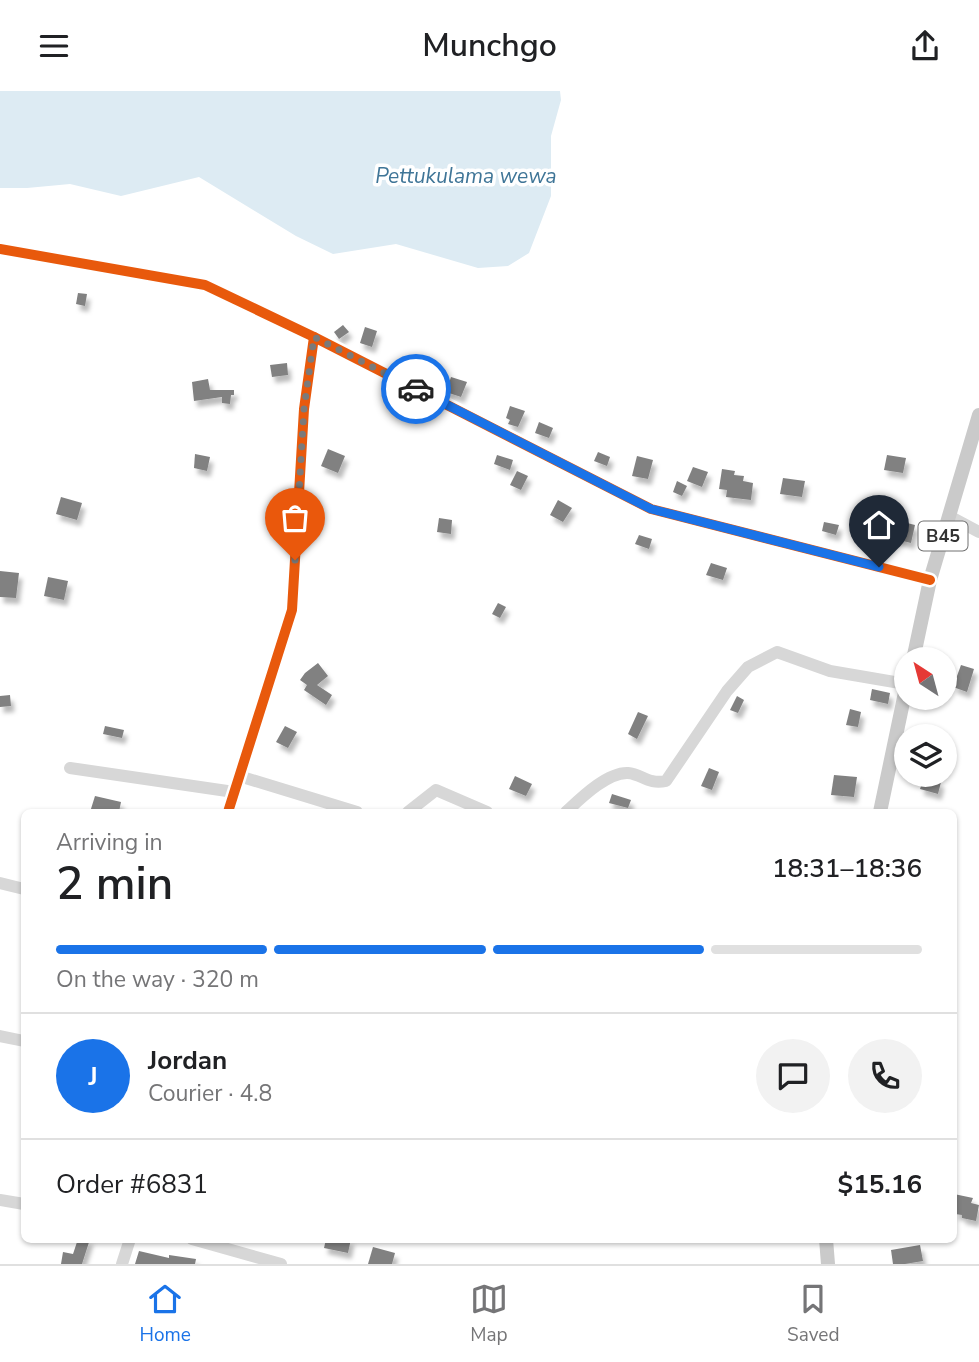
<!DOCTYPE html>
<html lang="en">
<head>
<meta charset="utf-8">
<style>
	:root { --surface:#fff; --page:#f2f2f2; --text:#202124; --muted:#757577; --line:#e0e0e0; --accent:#1a73e8 }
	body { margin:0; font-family:"Nunito Sans",sans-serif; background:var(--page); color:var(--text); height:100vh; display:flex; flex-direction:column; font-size:26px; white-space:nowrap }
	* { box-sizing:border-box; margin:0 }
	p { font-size:23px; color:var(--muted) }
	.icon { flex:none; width:38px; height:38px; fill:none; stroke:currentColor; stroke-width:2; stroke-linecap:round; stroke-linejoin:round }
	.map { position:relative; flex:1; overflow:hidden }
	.panel { position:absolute; left:21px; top:718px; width:936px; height:434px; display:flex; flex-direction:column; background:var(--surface); border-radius:10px; box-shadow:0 2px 5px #0004 }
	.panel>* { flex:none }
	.needle { width:46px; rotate:324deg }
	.buttons { position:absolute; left:894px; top:556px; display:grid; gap:14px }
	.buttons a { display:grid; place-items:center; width:63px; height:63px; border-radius:50%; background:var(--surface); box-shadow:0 2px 5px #0004; font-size:35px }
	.pin { position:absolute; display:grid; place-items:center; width:60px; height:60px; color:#fff; margin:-72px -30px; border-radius:50% 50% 50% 0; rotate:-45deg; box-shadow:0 0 7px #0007 }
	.pin .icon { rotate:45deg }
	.courier { position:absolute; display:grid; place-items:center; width:70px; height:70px; margin:-35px; border:5px solid #1a73e8; border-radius:50%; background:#fff; color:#222; box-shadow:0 2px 9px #0007 }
	.overview em { font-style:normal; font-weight:600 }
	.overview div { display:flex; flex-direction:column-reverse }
	.overview { display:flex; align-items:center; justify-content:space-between; height:119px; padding:0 35px }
	h1 { font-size:46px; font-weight:600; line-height:52px }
	.bar { display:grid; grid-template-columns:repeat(4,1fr); gap:10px 7px; align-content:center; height:84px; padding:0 35px }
	.bar i { height:9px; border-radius:5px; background:var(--line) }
	.bar .current { background:var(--accent) }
	.bar p { grid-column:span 4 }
	.line { display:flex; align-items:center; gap:18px; padding:0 35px; border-top:2px solid var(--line) }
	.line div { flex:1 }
	.round { display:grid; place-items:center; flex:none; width:74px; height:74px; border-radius:37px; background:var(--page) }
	header { display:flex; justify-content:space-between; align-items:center; height:91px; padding:0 35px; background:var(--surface); font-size:32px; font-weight:600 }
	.tabs { display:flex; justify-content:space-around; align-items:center; height:98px; border-top:2px solid var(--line); background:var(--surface); font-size:19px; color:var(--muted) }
	.tabs a { display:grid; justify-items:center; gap:4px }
	.tabs .current { color:var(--accent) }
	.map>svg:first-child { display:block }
	.water { fill:#ddebf3 }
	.building { fill:#818181; filter:url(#shadow) }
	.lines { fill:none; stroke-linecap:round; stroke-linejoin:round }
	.minor { stroke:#d7d7d7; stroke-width:12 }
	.major { stroke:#cacaca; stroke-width:14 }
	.cycleway-casing { stroke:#fff; stroke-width:15 }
	.cycleway { stroke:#e8590c; stroke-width:10 }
	.done { stroke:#7a7a7a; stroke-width:7; stroke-dasharray:0 12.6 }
	.route { stroke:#1a73e8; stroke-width:9 }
	.labels { text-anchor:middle; stroke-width:7; stroke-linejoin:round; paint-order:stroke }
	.shield { fill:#fff; stroke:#707070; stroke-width:2 }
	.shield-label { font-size:18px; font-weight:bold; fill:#333 }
	.water-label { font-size:21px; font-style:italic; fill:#3f7597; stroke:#fff }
</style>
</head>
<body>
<header><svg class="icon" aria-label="menu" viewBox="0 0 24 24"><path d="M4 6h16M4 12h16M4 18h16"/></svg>Munchgo<svg class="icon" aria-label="share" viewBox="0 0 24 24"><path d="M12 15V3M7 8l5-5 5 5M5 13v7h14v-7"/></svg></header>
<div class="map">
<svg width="979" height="1173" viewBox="0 0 979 1173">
	<defs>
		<filter id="shadow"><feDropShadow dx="3.5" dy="6" stdDeviation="2" flood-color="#0004"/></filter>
	</defs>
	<rect width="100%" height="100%" fill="#fff"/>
	<path class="water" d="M0,0h560l1,9 -10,36v60l-22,57 -21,13 -30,2 -82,-24 -63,10 -37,-18 -97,-59 -78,19 -51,-12 -43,4h-27z"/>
	<g class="building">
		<path d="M78,202l9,1 -2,12 -9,-2z"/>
		<path d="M343,234l6,7 -10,7 -5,-7z"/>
		<path d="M365,236l12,4 -5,16 -12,-4z"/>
		<path d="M287,272l1,12 -16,2 -2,-12z"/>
		<path d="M451,286l16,5 -6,15 -15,-5z"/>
		<path d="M208,288l2,11h24v5h-3l-1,9 -8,-1v-6l-28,4 -2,-19z"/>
		<path d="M510,315l15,5 -7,16 -10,-3 2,-4 -4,-2z"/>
		<path d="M539,331l14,6 -4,10 -14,-5z"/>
		<path d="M328,358l17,7 -7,17 -17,-7z"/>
		<path d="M598,361l12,5 -3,9 -13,-5z"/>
		<path d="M195,363l15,3 -3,14 -13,-3z"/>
		<path d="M497,364l16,5 -3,10 -16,-6z"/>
		<path d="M887,364l19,3 -3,15 -19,-3z"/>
		<path d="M637,365l16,4 -5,19 -16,-3z"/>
		<path d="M693,376l15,5 -6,15 -15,-6z"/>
		<path d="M722,378l13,2 -1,4 10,1 -1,5 10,2 -2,17 -25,-3 1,-7 -8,-1z"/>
		<path d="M517,380l11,5 -7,14 -11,-5z"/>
		<path d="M783,387l22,3 -3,16 -22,-3z"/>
		<path d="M677,390l10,5 -5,10 -9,-4z"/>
		<path d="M61,406l21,6 -5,17 -21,-6z"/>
		<path d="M558,409l14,8 -9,14 -13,-7z"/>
		<path d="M439,427l13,2 -1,14 -14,-2z"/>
		<path d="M899,430l16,4 -4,18 -16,-4z"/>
		<path d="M824,431l15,3 -3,10 -14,-4z"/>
		<path d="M639,444l13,4 -3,10 -14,-5z"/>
		<path d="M711,472l16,5 -4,12 -17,-5z"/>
		<path d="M0,480l19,2 -3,25 -16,-1z"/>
		<path d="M48,486l20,4 -4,19 -20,-4z"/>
		<path d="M498,512l8,4 -6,11 -8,-4z"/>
		<path d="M318,572l10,13 -11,9 15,10 -6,10 -22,-15 3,-5 -7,-5 5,-7z"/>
		<path d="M961,574l13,4 -7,23 -14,-5z"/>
		<path d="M872,598l18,4 -2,11 -18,-4z"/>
		<path d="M10,604l1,11 -11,1v-11z"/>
		<path d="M737,605l7,4 -6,13 -8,-3z"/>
		<path d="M850,618l11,3 -3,15 -12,-2z"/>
		<path d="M638,621l10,4 -11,23 -9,-5z"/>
		<path d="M105,635l19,4 -2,8 -19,-4z"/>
		<path d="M285,635l12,6 -9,16 -12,-6z"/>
		<path d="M709,677l10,4 -7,18 -11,-4z"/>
		<path d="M834,684l23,2 -3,20 -23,-2z"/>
		<path d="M515,685l17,8 -6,12 -17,-7z"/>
		<path d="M924,686l17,5 -3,12 -18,-5z"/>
		<path d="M612,703l19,6 -3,8 -19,-5z"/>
		<path d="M95,705l26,6 -2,10h-29z"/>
		<path d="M954,1103l19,4 -2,5 8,2 -3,16 -14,-3v-3l-7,-1 1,-7h-2z"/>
		<path d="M78,1148h12l-8,25h-21l2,-12 10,2z"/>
		<path d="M326,1148h25l-3,14 -24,-5z"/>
		<path d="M920,1154l3,16 -18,3h-12l-2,-14z"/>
		<path d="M373,1156l22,6 -3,11h-24z"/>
		<path d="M139,1160l30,7v-3l27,4 -1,5h-60z"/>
	</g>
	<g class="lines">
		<g class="minor">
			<path d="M0,158l205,36 109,52 337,172 279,71"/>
			<path d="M949,425l30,16"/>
			<path d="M70,677l164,24"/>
			<path d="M239,685l118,36"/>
			<path d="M228,721l64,-202 12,-201 10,-72"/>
			<path d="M408,721l28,-22 51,22"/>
			<path d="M566,721c14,-13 41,-40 62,-39 14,1 20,12 38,8l61,-90 21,-24 29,-15 53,19 76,13"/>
			<path d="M0,792l24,6"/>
			<path d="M0,945l24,5"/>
			<path d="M0,1109l24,4"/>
			<path d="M192,1148l89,25"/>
			<path d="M122,1173l8,-25"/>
		</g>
		<g class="major">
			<path d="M913,569l17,-80 49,-165"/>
			<path d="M880,721l26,-124"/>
			<path d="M826,1148l2,25"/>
		</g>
		<g class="cycleway-casing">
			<g id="cycleway">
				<path d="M0,158l205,36 109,52 337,172 279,71"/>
				<path d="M228,721l64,-202 12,-201 10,-72"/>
			</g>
		</g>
		<use href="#cycleway" class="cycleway"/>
	</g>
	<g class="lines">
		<path class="done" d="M295,469l9,-151 10,-72 102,52"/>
		<path class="route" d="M416,298l235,120 228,58"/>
	</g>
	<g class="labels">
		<rect class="shield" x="918.5" y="430.5" width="49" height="29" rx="5"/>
		<g class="shield-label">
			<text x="943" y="451">B45</text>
		</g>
		<g class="water-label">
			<text x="466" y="92">Pettukulama wewa</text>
		</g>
	</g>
</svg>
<div class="buttons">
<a><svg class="needle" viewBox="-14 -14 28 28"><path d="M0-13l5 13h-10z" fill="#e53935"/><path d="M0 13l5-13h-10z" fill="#757577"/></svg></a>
<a><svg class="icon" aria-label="layers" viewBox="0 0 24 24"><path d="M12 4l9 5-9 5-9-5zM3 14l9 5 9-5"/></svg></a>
</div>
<div class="pin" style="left:295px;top:469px;background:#ea580c"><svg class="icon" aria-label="bag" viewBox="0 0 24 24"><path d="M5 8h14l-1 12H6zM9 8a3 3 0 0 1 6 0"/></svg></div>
<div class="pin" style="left:879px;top:476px;background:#1f2937"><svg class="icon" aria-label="home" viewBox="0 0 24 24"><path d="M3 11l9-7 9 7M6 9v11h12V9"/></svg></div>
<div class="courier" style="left:416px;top:298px"><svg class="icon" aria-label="car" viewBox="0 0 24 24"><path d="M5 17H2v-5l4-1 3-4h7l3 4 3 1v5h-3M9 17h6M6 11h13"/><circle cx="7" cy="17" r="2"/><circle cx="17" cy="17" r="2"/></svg></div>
<section class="panel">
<div class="overview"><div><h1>2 min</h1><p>Arriving in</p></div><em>18:31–18:36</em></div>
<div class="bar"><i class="current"></i><i class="current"></i><i class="current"></i><i></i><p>On the way · 320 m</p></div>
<div class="line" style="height:126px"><b class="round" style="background:var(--accent);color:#fff">J</b><div><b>Jordan</b><p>Courier · 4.8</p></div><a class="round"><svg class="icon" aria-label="chat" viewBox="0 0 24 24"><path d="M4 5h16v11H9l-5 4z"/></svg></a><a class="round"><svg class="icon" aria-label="phone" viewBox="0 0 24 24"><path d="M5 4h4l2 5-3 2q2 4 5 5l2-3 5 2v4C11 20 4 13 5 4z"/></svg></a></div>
<div class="line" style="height:91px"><div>Order #6831</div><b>$15.16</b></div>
</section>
</div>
<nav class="tabs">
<a class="current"><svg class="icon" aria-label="home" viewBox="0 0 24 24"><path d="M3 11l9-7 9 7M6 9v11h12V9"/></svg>Home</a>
<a><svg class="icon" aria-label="map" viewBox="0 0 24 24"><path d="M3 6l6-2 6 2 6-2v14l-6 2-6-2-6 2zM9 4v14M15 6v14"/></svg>Map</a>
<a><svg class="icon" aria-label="saved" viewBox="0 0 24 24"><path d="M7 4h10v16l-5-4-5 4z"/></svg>Saved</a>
</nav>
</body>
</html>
